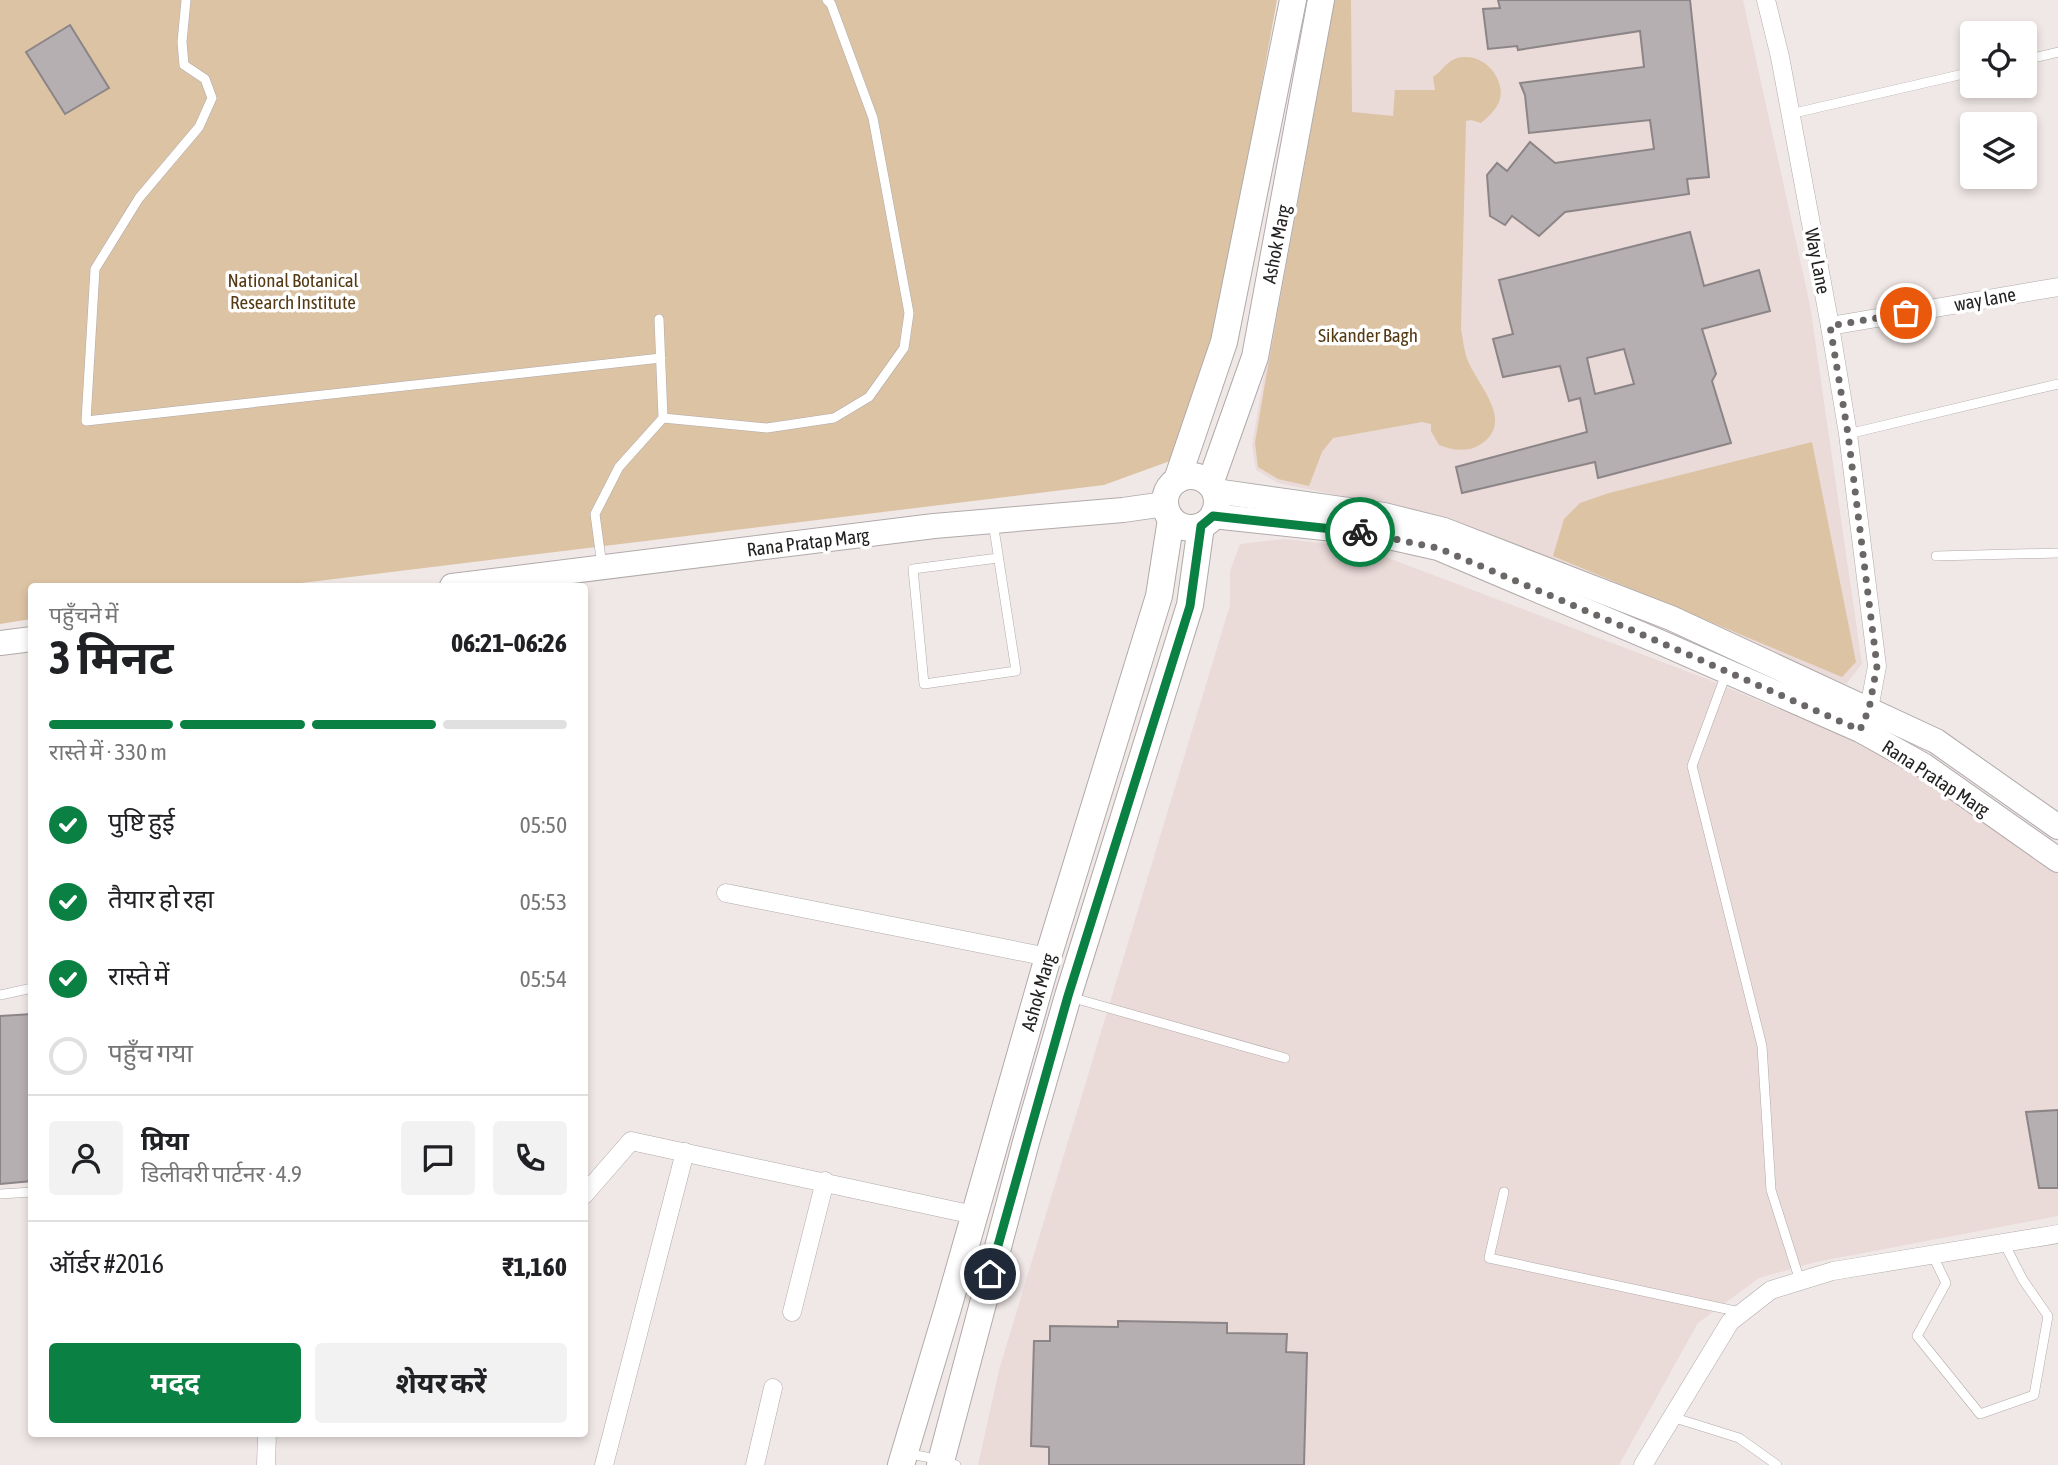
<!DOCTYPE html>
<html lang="hi">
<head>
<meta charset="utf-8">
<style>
	:root { --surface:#fff; --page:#f2f2f2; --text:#202124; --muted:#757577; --line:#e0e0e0; --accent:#0b8043 }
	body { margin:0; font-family:"Asap Condensed","Noto Sans Devanagari",sans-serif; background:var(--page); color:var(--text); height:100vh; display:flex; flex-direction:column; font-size:26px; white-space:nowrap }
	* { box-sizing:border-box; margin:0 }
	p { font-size:23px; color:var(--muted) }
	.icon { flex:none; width:38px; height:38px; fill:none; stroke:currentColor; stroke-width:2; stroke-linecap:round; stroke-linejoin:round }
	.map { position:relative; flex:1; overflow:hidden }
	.side { position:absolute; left:28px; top:583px; width:560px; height:854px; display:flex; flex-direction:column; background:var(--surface); border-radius:7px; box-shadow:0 4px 10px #0003 }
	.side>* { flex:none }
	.buttons { position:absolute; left:1960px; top:21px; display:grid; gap:14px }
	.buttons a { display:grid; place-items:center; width:77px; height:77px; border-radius:7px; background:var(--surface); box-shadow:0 4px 10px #0003; font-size:35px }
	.pin { position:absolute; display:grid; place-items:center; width:60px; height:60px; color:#fff; margin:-30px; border:4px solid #fff; border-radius:50%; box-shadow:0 2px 7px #0007 }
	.courier { position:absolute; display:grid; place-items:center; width:70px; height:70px; margin:-35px; border:5px solid #0b8043; border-radius:50%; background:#fff; color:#222; box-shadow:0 2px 9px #0007 }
	.headline em { font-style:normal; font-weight:700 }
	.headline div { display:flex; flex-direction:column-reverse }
	.headline { display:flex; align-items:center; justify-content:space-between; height:119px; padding:0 21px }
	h1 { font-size:46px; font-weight:700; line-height:52px }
	.bar { display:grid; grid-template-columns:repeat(4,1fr); gap:10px 7px; align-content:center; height:84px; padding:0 21px }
	.bar i { height:9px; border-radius:5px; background:var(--line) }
	.bar .current { background:var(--accent) }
	.bar p { grid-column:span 4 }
	.line { display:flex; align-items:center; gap:18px; padding:0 21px; border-top:2px solid var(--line) }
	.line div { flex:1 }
	.round { display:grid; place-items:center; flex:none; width:74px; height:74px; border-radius:7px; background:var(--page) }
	ol { padding:0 21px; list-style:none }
	li { display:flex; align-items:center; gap:21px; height:77px }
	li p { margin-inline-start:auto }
	li .icon { padding:7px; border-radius:50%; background:var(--accent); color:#fff; stroke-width:4 }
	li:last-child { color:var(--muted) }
	li i { width:38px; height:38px; border:4px solid var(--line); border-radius:50% }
	.cta { display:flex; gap:14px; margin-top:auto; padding:14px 21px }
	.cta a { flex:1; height:80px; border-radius:7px; background:var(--accent); color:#fff; font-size:28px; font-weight:700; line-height:80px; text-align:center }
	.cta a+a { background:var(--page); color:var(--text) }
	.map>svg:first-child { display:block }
	.built { fill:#eadad8 }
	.green { fill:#dcc3a4 }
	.building { fill:#b6afb1; stroke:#8c8587; stroke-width:2; fill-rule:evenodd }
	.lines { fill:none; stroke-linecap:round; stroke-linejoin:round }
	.lane-casing { stroke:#b1aaaa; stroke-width:10 }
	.street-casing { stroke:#b1aaaa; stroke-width:19 }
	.secondary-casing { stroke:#b1aaaa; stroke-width:26 }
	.primary-casing { stroke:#b1aaaa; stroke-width:28 }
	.lane { stroke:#fff; stroke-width:9 }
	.street { stroke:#fff; stroke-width:18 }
	.secondary { stroke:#fff; stroke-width:24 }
	.primary { stroke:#fff; stroke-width:26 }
	.done { stroke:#6b6766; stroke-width:7; stroke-dasharray:0 12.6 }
	.route { stroke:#0b8043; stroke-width:9 }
	.labels { text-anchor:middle; stroke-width:7; stroke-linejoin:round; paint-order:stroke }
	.street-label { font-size:19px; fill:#242221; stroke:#fff }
	.park-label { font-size:19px; fill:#543913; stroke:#fff }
</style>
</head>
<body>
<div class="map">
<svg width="2058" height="1465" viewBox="0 0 2058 1465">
	<rect width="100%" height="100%" fill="#f0e8e7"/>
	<g class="built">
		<path d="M1329,0h414l67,305 52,359 -16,20 -396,-166 -172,-35 -22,-13 -4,-25z"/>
		<path d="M1284,539l75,8 348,132 162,68 166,101 23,21v347l-242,46 -57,16 -61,45 -79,142h-641l21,-95 231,-765v-34l10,-27z"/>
	</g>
	<g class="green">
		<path d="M0,0h1277l-67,367 -40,94 -66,24 -827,101h-245l-1,33 -31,5z"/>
		<path d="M1333,0h18v3l1,109 41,4 2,-26h40l-2,-13c12,-8 14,-19 31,-20 22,-2 43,24 35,45 -4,9 -11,15 -18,21l-10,-3 -5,1 -5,208c2,10 3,23 7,32 10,25 47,60 13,83 -13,9 -29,6 -42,1l-8,-14v-7l-9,-2 -89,16 -11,14 -13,34 -31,-7 -20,-12 -3,-24c24,-148 55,-295 78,-443z"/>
		<path d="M1812,442l44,220 -14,15 -289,-121 11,-37 16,-16 29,-10z"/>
	</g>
	<g class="building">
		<path d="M1498,0h192l19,177 -22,2 2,15 -124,18 -26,24 -27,-20 -7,9 -15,-9 -3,-41 10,-12 10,8 23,-29 25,21 99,-14 -4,-29 -121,13 -4,-38 -5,-12 124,-16 -4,-36 -122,19 -1,-4 -29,3 -5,-40 17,-1z"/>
		<path d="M70,25l39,63 -44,26 -39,-62z"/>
		<path d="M1690,232l14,54 55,-16 11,41 -68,18 14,45 -4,7 19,62 -133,35 -3,-16 -133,31 -6,-26 131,-35 -7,-34 -11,3 -9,-35 -57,11 -10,-38 20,-5 -14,-54zM1624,349l10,35 -39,10 -8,-36z"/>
		<path d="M32,1014v167l-32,3v-168z"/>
		<path d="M2058,1110v78h-19l-13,-76z"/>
		<path d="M1118,1321l109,2v10l60,1 -1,18 21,1 -3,112h-255v-18l-18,-1 3,-105h16v-15l68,1z"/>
	</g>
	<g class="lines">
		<g class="lane-casing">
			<g id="lane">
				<path d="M186,0l-4,42 2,23 21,14 7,19 -13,29 -60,71 -44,71 -9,152 575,-63"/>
				<path d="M2025,60l33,-8"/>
				<path d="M1790,114l182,-42"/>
				<path d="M663,418l104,10 67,-10 35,-21 35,-49 5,-35 -36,-195 -42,-114 -4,-4"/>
				<path d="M1848,434l210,-50"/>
				<path d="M993,522l23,149 -92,13 -11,-115 85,-11"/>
				<path d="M1936,556l122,-3"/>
				<path d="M602,566l-7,-52 24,-47 44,-49 -4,-99"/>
				<path d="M1726,674l-34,92 70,280 9,144 29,91"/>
				<path d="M0,995l32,-7"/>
				<path d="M1070,997l215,61"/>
				<path d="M1504,1192l-15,66 251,54"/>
				<path d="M0,1194l32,-2"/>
				<path d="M1932,1254l14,29 -29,53 63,78 54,-19 14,-79 -25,-36 -19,-37"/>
				<path d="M1672,1417l67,21 38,27"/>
				<path d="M906,1453l35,7 15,5"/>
			</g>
		</g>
		<g class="street-casing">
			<g id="street">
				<path d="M1766,0l14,57 50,269 18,108 29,232 -8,43 -4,11"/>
				<path d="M1830,326l228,-39"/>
				<path d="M726,893l322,64"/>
				<path d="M584,1195l47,-54 343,74"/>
				<path d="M792,1312l33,-131"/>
				<path d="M266,1465l1,-32"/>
				<path d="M604,1465l81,-313"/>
				<path d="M755,1465l18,-77"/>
				<path d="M1643,1465l87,-143 41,-32 62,-19 225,-37"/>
			</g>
		</g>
		<g class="secondary-casing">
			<g id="secondary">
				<path d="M1215,491l169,24 60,15 227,88 265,123 122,86"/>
				<path d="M1213,516l158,17 67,15 224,95 198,87 63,35 135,95"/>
				<path d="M452,586l482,-60 189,-16 42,-6"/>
				<path d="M0,643l32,-4"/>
			</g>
		</g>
		<g class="primary-casing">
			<g id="primary">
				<circle cx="1191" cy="502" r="26"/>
				<path d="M1177,480l47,-138 69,-342"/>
				<path d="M1210,484l45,-127 66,-357"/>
				<path d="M901,1465l47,-157 100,-351 111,-361 12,-77"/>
				<path d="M940,1465l86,-323 42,-146 122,-391 11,-79"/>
			</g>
		</g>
		<use href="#lane" class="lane"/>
		<use href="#street" class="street"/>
		<use href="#secondary" class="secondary"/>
		<use href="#primary" class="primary"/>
	</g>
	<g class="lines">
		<path class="done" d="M1360,532l78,16 224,95 198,87 9,-21 8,-43 -29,-232 -18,-108 76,-13"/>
		<path class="route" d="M990,1274l78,-278 122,-390 11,-80 12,-10 147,16"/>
	</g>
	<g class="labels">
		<g class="street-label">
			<text transform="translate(1276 244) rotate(-79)" y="7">Ashok Marg</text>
			<text transform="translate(1818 261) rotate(79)" y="7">Way Lane</text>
			<text transform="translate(1985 299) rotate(-10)" y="7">way lane</text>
			<text transform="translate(808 542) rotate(-7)" y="7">Rana Pratap Marg</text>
			<text transform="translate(1936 778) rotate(33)" y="7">Rana Pratap Marg</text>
			<text transform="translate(1038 992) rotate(-74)" y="7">Ashok Marg</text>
		</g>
		<g class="park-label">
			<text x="293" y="287">National Botanical<tspan x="293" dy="22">Research Institute</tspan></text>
			<text x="1368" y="342">Sikander Bagh</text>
		</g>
	</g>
</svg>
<div class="buttons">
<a><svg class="icon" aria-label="locate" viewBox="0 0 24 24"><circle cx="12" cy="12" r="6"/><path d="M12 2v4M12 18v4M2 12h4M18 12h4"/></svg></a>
<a><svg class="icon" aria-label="layers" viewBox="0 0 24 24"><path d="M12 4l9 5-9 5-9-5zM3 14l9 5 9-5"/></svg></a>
</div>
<div class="pin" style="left:1906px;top:313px;background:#ea580c"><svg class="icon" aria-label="bag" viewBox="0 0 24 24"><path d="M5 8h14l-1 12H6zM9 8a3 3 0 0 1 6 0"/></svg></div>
<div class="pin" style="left:990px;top:1274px;background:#1f2937"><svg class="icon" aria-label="home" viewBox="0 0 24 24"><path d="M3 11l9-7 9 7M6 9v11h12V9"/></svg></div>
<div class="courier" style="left:1360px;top:532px"><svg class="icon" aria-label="bike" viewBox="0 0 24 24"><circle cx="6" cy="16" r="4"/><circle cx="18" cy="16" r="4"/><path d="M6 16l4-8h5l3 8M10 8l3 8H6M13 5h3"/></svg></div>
<section class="side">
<div class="headline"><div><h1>3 मिनट</h1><p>पहुँचने में</p></div><em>06:21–06:26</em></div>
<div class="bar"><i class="current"></i><i class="current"></i><i class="current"></i><i></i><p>रास्ते में · 330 m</p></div>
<ol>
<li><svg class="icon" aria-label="check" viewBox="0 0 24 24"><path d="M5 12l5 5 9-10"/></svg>पुष्टि हुई<p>05:50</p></li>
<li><svg class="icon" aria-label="check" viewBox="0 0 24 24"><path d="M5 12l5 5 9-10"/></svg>तैयार हो रहा<p>05:53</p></li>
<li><svg class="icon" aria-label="check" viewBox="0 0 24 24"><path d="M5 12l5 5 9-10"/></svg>रास्ते में<p>05:54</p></li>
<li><i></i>पहुँच गया</li>
</ol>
<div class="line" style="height:126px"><a class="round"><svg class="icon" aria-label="person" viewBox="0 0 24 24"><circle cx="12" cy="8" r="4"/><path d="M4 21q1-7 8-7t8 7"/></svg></a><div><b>प्रिया</b><p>डिलीवरी पार्टनर · 4.9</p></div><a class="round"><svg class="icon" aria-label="chat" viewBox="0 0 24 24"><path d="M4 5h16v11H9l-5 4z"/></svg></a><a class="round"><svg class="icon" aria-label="phone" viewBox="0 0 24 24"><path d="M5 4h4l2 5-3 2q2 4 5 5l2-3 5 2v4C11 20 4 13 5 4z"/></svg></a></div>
<div class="line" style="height:91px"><div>ऑर्डर #2016</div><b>₹1,160</b></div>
<div class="cta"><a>मदद</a><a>शेयर करें</a></div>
</section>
</div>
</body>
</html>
